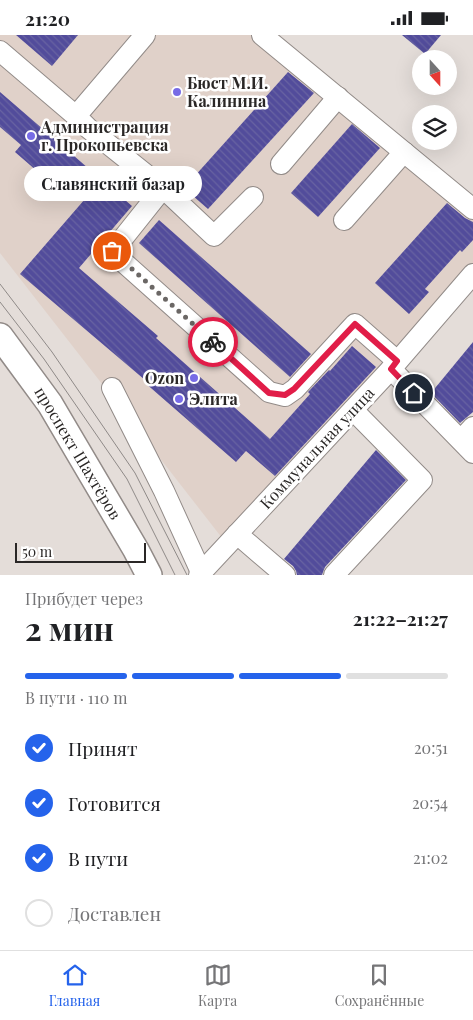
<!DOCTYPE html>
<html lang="ru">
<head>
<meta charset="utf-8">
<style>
	:root { --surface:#fff; --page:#f2f2f2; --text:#202124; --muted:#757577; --line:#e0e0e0; --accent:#2563eb }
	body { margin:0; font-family:"Playfair Display",serif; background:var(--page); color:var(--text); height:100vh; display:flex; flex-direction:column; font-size:19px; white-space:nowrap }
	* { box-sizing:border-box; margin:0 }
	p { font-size:16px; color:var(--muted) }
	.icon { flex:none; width:28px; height:28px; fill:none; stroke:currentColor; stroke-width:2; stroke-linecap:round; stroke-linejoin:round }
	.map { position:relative; height:540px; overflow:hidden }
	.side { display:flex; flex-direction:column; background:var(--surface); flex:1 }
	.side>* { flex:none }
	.needle { width:32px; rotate:159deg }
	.fabs { position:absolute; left:412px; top:15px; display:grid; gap:10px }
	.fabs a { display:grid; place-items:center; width:45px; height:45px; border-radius:50%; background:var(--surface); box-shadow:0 5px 20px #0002; font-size:25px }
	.scale { position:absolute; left:15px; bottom:12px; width:131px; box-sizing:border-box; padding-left:5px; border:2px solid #2a2726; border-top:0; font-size:14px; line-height:18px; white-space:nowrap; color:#2a2726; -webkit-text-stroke:4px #fff; paint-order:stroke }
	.pin { position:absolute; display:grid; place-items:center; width:42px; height:42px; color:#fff; margin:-21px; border:2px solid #fff; border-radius:50%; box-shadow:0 1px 5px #0007 }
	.courier { position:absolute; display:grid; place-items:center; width:50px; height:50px; margin:-25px; border:4px solid #e11d48; border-radius:50%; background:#fff; color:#222; box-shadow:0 1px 6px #0007 }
	.bubble { position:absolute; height:35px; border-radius:18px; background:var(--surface); box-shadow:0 5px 20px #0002; font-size:16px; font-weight:700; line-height:35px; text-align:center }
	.overview em { font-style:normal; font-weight:700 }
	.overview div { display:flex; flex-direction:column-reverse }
	.overview { display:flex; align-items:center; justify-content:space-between; height:85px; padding:0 25px }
	h1 { font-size:32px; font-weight:700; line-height:38px }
	.bar { display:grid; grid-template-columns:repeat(4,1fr); gap:8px 5px; align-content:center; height:60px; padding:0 25px }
	.bar i { height:6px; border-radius:4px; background:var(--line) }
	.bar .selected { background:var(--accent) }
	.bar p { grid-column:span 4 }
	ol { padding:0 25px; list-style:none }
	li { display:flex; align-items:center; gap:15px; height:55px }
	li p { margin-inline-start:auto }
	li .icon { padding:5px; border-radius:50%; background:var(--accent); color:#fff; stroke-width:4 }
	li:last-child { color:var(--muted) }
	li i { width:28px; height:28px; border:2px solid var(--line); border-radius:50% }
	.status { display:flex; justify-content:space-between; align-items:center; height:35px; padding:0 25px; background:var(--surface); direction:ltr }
	.status svg { height:14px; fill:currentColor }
	.dock { display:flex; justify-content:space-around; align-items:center; height:70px; border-top:1px solid var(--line); background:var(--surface); font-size:14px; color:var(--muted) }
	.dock a { display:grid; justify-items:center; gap:2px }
	.dock .selected { color:var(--accent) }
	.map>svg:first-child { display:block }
	.built { fill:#e0d1c9 }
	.building { fill:url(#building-back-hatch) }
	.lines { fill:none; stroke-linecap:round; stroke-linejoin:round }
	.minor-casing { stroke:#928b88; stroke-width:22 }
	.major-casing { stroke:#928b88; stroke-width:28 }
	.minor { stroke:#fff; stroke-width:20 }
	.major { stroke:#fff; stroke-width:25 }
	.tram { stroke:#8f8a88; stroke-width:1 }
	.done { stroke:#6b6765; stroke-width:5; stroke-dasharray:0 9 }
	.route { stroke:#e11d48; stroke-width:6 }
	.poi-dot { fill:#776be6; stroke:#fff; stroke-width:2 }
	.labels { text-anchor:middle; stroke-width:5; stroke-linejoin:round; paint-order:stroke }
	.poi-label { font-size:16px; font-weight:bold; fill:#2a2726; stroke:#fff; text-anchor:start }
	.street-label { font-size:16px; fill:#2a2726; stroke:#fff }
</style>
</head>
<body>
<div class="status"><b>21:20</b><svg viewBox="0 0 49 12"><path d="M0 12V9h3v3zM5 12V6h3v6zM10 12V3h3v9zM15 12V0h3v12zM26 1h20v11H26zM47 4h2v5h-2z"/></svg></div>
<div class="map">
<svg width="473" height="540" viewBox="0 0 473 540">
	<defs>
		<pattern id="building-back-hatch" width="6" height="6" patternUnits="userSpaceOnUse" patternTransform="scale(1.25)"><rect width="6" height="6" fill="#524c9b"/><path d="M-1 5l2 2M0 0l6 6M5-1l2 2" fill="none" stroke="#6863a2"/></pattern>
	</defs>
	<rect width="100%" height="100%" fill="#e4ddd9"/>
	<path class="built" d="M0,0h274l199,182v51l-247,275 -226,-290z"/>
	<g class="building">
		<path d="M16,0h62l-26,31z"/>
		<path d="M402,0h39l-16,19z"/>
		<path d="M288,37l26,21 -106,116 -24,-21z"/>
		<path d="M0,57l132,114 -53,62 79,68 -2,2 114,101 40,-45 -2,-2 21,-22 1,1 22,-25 24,21 -101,109 -29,-25 -10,11 -92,-80 1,-2 -125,-106 65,-75 -33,-28 -7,7 -30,-26 6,-7 -21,-18z"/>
		<path d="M352,89l28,24 -62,69 -27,-24z"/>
		<path d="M447,168l18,15 8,4v18l-11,12 -2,-2 -35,39 4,3 -20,22 -34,-31z"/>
		<path d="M159,185l152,134 -21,23 -151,-134z"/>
		<path d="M473,307v70l-13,11 -29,-30z"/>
		<path d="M376,415l30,30 -81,87 -2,5 -1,3h-25l-1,-4 -3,-5 -9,-7z"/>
	</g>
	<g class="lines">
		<g class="minor-casing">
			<g id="minor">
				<path d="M145,0l-69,81 12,12 75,60 -51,64 157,140 16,4 10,-7 60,-65 42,37"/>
				<path d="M262,0l211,174"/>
				<path d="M0,16l76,65"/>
				<path d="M281,129l57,-67"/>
				<path d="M163,153l51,48 39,-39"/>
				<path d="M344,185l60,-68"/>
				<path d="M391,334l82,84"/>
				<path d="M112,353l52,103 37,81"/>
				<path d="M461,405l12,-13"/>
				<path d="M237,499l48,41"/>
				<path d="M199,540l192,-206 82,-95"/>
				<path d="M334,540l88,-95 -69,-70"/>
			</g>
		</g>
		<g class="major-casing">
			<path id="major" d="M0,301l50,68 86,146 13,25"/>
		</g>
		<use href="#minor" class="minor"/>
		<use href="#major" class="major"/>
		<g class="tram">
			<path d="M0,249l52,68 83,121 52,102"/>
			<path d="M0,267l44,57 83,120 48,96"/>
		</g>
	</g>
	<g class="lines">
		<path class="done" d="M112,216l101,91"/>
		<path class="route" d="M213,307l56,51 16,2 9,-6 61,-65 42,37 -6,8 23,24"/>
	</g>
	<g class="poi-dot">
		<circle cx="177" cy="57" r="5"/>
		<circle cx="31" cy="101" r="5"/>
		<circle cx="194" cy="343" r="5"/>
		<circle cx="179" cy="364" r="5"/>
	</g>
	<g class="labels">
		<g class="poi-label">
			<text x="187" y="54">Бюст М.И.<tspan x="187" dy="18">Калинина</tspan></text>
			<text x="41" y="98">Администрация<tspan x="41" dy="18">г. Прокопьевска</tspan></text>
			<text x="184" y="349" text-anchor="end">Ozon</text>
			<text x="189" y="370">Элита</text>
		</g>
		<g class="street-label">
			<text transform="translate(317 413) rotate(-47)" y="6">Коммунальная улица</text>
			<text transform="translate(78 418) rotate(59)" y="6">проспект Шахтёров</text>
		</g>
	</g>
</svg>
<div class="fabs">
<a><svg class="needle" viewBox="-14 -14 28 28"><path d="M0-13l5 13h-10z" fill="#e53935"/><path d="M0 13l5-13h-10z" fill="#757577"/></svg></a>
<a><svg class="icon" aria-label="layers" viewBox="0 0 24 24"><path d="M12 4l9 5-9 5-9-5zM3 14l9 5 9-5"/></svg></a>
</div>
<div class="scale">50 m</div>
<div class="pin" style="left:112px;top:216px;background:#ea580c"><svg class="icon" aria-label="bag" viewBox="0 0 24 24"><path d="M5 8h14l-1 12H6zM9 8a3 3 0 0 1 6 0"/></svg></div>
<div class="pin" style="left:414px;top:358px;background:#1f2937"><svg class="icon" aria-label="home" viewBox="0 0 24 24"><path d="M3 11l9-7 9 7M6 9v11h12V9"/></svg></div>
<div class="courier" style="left:213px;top:307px"><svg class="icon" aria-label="bike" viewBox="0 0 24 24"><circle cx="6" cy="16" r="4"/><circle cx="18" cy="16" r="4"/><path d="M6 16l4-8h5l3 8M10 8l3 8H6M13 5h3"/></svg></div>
<div class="bubble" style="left:24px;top:131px;width:178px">Славянский базар</div>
</div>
<section class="side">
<div class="overview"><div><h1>2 мин</h1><p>Прибудет через</p></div><em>21:22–21:27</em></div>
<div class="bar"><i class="selected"></i><i class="selected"></i><i class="selected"></i><i></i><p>В пути · 110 m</p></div>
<ol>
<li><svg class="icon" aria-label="check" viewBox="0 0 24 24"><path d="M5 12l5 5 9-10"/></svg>Принят<p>20:51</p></li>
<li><svg class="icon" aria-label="check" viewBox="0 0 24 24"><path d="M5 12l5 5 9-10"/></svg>Готовится<p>20:54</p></li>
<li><svg class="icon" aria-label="check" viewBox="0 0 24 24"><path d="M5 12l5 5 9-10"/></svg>В пути<p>21:02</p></li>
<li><i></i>Доставлен</li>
</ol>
</section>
<nav class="dock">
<a class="selected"><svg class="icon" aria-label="home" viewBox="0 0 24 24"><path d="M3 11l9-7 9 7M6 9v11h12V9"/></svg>Главная</a>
<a><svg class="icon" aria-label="map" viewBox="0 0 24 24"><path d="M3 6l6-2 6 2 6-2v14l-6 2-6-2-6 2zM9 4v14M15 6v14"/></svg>Карта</a>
<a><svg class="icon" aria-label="saved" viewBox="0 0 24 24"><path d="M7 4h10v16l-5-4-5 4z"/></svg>Сохранённые</a>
</nav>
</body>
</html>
